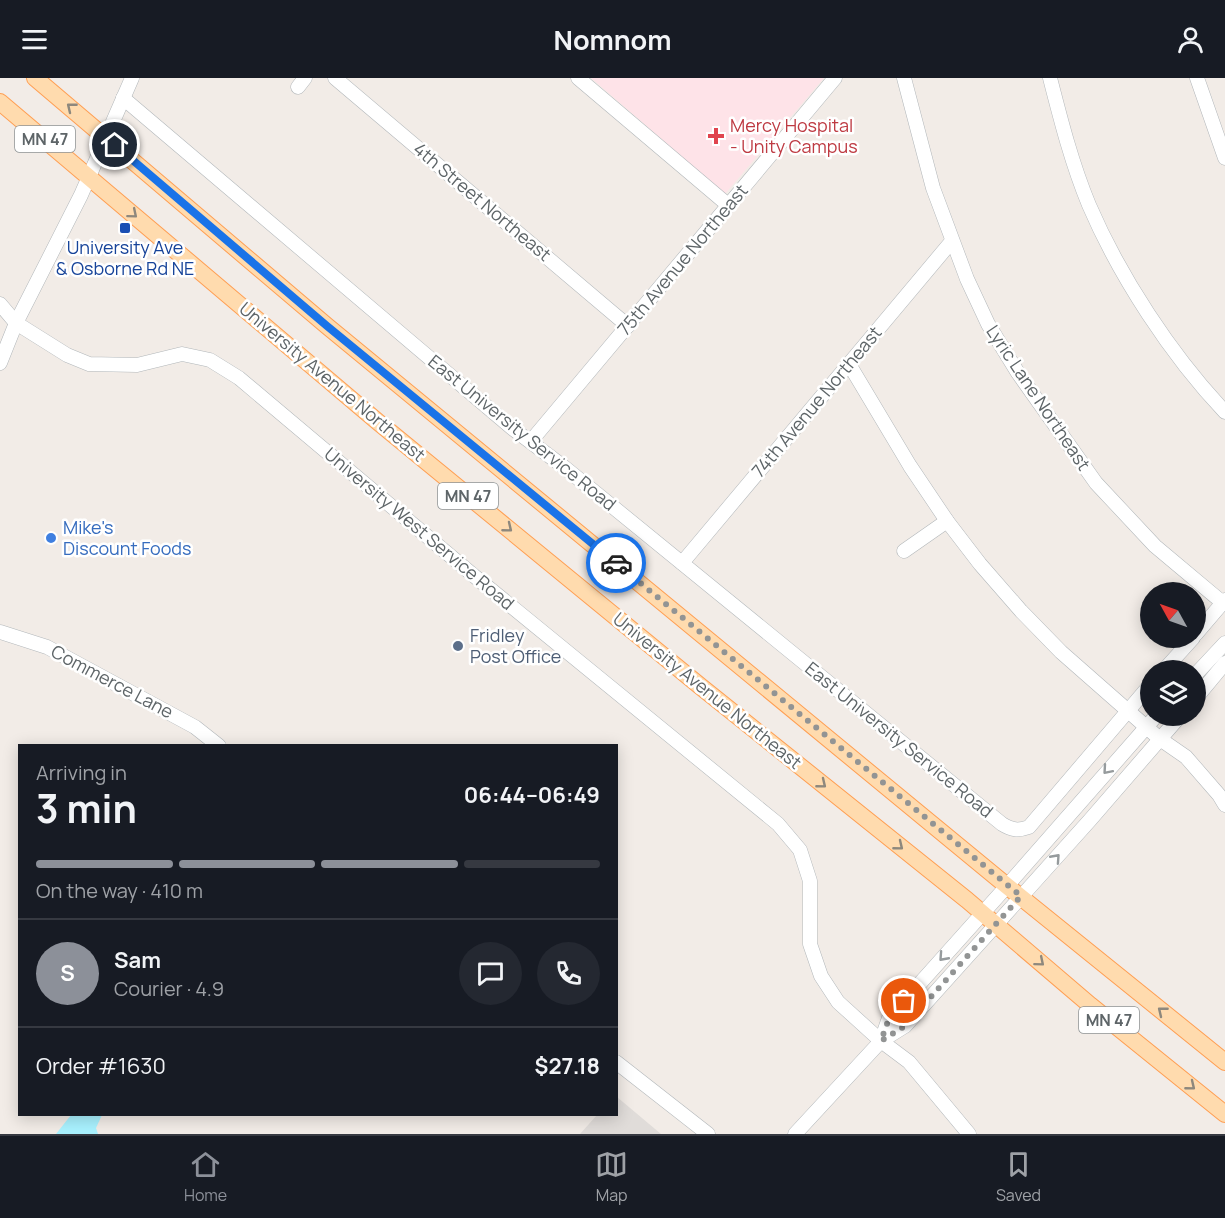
<!DOCTYPE html>
<html lang="en">
<head>
<meta charset="utf-8">
<style>
	:root { --surface:#171b24; --page:#242831; --text:#f1f3f6; --muted:#9ea1a6; --line:#363941; --accent:#8c9099 }
	body { margin:0; font-family:Manrope,sans-serif; background:var(--page); color:var(--text); height:100vh; display:flex; flex-direction:column; font-size:22px; white-space:nowrap }
	* { box-sizing:border-box; margin:0 }
	p { font-size:20px; color:var(--muted) }
	.icon { flex:none; width:33px; height:33px; fill:none; stroke:currentColor; stroke-width:2; stroke-linecap:round; stroke-linejoin:round }
	.map { position:relative; flex:1; overflow:hidden }
	.drawer { position:absolute; left:18px; top:666px; width:600px; height:372px; display:flex; flex-direction:column; background:var(--surface); border-radius:0px; box-shadow:0 3px 15px #0003 }
	.drawer>* { flex:none }
	.needle { width:39px; rotate:310deg }
	.buttons { position:absolute; left:1140px; top:504px; display:grid; gap:12px }
	.buttons a { display:grid; place-items:center; width:66px; height:66px; border-radius:50%; background:var(--surface); box-shadow:0 3px 15px #0003; font-size:30px }
	.pin { position:absolute; display:grid; place-items:center; width:51px; height:51px; color:#fff; margin:-26px; border:3px solid #fff; border-radius:50%; box-shadow:0 2px 6px #0007 }
	.courier { position:absolute; display:grid; place-items:center; width:60px; height:60px; margin:-30px; border:4px solid #1a73e8; border-radius:50%; background:#fff; color:#222; box-shadow:0 2px 8px #0007 }
	.overview em { font-style:normal; font-weight:700 }
	.overview div { display:flex; flex-direction:column-reverse }
	.overview { display:flex; align-items:center; justify-content:space-between; height:102px; padding:0 18px }
	h1 { font-size:39px; font-weight:700; line-height:45px }
	.bar { display:grid; grid-template-columns:repeat(4,1fr); gap:9px 6px; align-content:center; height:72px; padding:0 18px }
	.bar i { height:8px; border-radius:4px; background:var(--line) }
	.bar .selected { background:var(--accent) }
	.bar p { grid-column:span 4 }
	.line { display:flex; align-items:center; gap:15px; padding:0 18px; border-top:2px solid var(--line) }
	.line div { flex:1 }
	.round { display:grid; place-items:center; flex:none; width:63px; height:63px; border-radius:32px; background:var(--page) }
	header { display:flex; justify-content:space-between; align-items:center; height:78px; padding:0 18px; background:var(--surface); font-size:27px; font-weight:700 }
	.menu { display:flex; justify-content:space-around; align-items:center; height:84px; border-top:2px solid var(--line); background:var(--surface); font-size:16px; color:var(--muted) }
	.menu a { display:grid; justify-items:center; gap:3px }
	.menu .selected { color:var(--accent) }
	.map>svg:first-child { display:block }
	.industrial { fill:#e0dcd9 }
	.medical { fill:#fee3e8 }
	.water { fill:#a9f2ff }
	.lines { fill:none; stroke-linecap:round; stroke-linejoin:round }
	.minor-casing { stroke:#b2b7ba; stroke-width:15 }
	.major-casing { stroke:#ff9e52; stroke-width:18 }
	.minor { stroke:#fff; stroke-width:14 }
	.major { stroke:#ffdbae; stroke-width:16 }
	.oneway { stroke:#8e887d }
	.oneway2 { stroke:#969b9d }
	.done { stroke:#929494; stroke-width:6; stroke-dasharray:0 10.8 }
	.route { stroke:#1a73e8; stroke-width:8 }
	.health-dot { fill:#e0444e; stroke:#fff; stroke-width:2 }
	.transit-dot { fill:#1a4fb4; stroke:#fff; stroke-width:2 }
	.shop-dot { fill:#3f7fe0; stroke:#fff; stroke-width:2 }
	.service-dot { fill:#5c6f8a; stroke:#fff; stroke-width:2 }
	.labels { text-anchor:middle; stroke-width:5; stroke-linejoin:round; paint-order:stroke }
	.shield { fill:#fff; stroke:#8e9395; stroke-width:1.5 }
	.shield-label { font-size:16px; font-weight:bold; fill:#5e6568 }
	.health-label { font-size:18px; fill:#be3a42; stroke:#fff; text-anchor:start }
	.street-label { font-size:18px; fill:#5e6568; stroke:#fff }
	.transit-label { font-size:18px; fill:#164399; stroke:#fff }
	.shop-label { font-size:18px; fill:#366cbe; stroke:#fff; text-anchor:start }
	.service-label { font-size:18px; fill:#4e5e75; stroke:#fff; text-anchor:start }
</style>
</head>
<body>
<header><svg class="icon" aria-label="menu" viewBox="0 0 24 24"><path d="M4 6h16M4 12h16M4 18h16"/></svg>Nomnom<svg class="icon" aria-label="person" viewBox="0 0 24 24"><circle cx="12" cy="8" r="4"/><path d="M4 21q1-7 8-7t8 7"/></svg></header>
<div class="map">
<svg width="1225" height="1056" viewBox="0 0 1225 1056">
	<rect width="100%" height="100%" fill="#f2ece7"/>
	<path class="industrial" d="M617,1019l44,37h-81l17,-19 19,-1z"/>
	<path class="medical" d="M591,0h233l-99,116z"/>
	<path class="water" d="M71,1037h31l-6,13 2,6h-42z"/>
	<g class="lines">
		<g class="minor-casing">
			<g id="minor">
				<path d="M335,0l293,248"/>
				<path d="M578,0l150,127"/>
				<path d="M904,0l29,110 34,91 21,45 30,49 78,110 59,63 68,57"/>
				<path d="M1050,0c11,43 22,86 39,127 31,72 82,150 136,207"/>
				<path d="M1197,0l28,80"/>
				<path d="M298,9l7,-9"/>
				<path d="M123,20l389,330 52,39 438,357c10,6 16,7 27,3l121,-142"/>
				<path d="M0,226l16,19 51,32 22,9 48,1 45,-11 28,6 29,18 234,197 305,249 22,26 10,31v63l11,32 17,26 43,39 28,21 60,72"/>
				<path d="M0,285l16,-40 65,-128 51,-117"/>
				<path d="M849,286l61,102 37,55 33,43 41,47 40,41 99,87 26,18 33,38 6,10"/>
				<path d="M531,363l304,-363"/>
				<path d="M904,473l43,-30"/>
				<path d="M682,485l270,-322"/>
				<path d="M0,554l47,15 148,80 24,19"/>
				<path d="M1196,556l29,-34"/>
				<path d="M1164,592l29,-32"/>
				<path d="M1196,596l29,-31"/>
				<path d="M1196,620l29,-35"/>
				<path d="M881,963l8,-23 118,-132 149,-170"/>
				<path d="M616,984l92,72"/>
				<path d="M795,1056l86,-93 24,-15 185,-206 90,-104"/>
			</g>
		</g>
		<g class="major-casing">
			<g id="major">
				<path d="M35,0l292,248 680,560 218,176"/>
				<path d="M0,24l378,320 322,264 267,214 123,105 135,109"/>
			</g>
		</g>
		<use href="#minor" class="minor"/>
		<use href="#major" class="major"/>
	</g>
	<defs><path id="oneway-chevron" d="M-2-3.5L2.5 0L-2 3.5" fill="none" stroke-width="1.6" stroke-linecap="round" stroke-linejoin="round" transform="scale(1.5)"/></defs>
	<g class="oneway">
		<use href="#oneway-chevron" transform="translate(71 29) rotate(-141)"/>
		<use href="#oneway-chevron" transform="translate(133 136) rotate(40)"/>
		<use href="#oneway-chevron" transform="translate(508 450) rotate(39)"/>
		<use href="#oneway-chevron" transform="translate(822 706) rotate(39)"/>
		<use href="#oneway-chevron" transform="translate(899 768) rotate(39)"/>
		<use href="#oneway-chevron" transform="translate(1040 884) rotate(40)"/>
		<use href="#oneway-chevron" transform="translate(1162 933) rotate(-141)"/>
		<use href="#oneway-chevron" transform="translate(1191 1008) rotate(39)"/>
	</g>
	<g class="oneway2">
		<use href="#oneway-chevron" transform="translate(1107 692) rotate(131)"/>
		<use href="#oneway-chevron" transform="translate(1056 780) rotate(-48)"/>
		<use href="#oneway-chevron" transform="translate(943 879) rotate(132)"/>
	</g>
	<g class="lines">
		<path class="done" d="M616,485l405,333 -116,130 -24,15 8,-23 15,-17"/>
		<path class="route" d="M115,67l212,181 289,237"/>
	</g>
	<path class="health-dot" d="M713 49h6v6h6v6h-6v6h-6v-6h-6v-6h6z"/>
	<rect class="transit-dot" x="119" y="144" width="12" height="12" rx="3"/>
	<circle class="shop-dot" cx="51" cy="460" r="6"/>
	<circle class="service-dot" cx="458" cy="568" r="6"/>
	<g class="labels">
		<g class="shield">
			<rect x="15" y="48" width="60" height="26" rx="4.5"/>
			<rect x="438" y="405" width="60" height="26" rx="4.5"/>
			<rect x="1079" y="929" width="60" height="26" rx="4.5"/>
		</g>
		<g class="shield-label">
			<text x="45" y="67">MN 47</text>
			<text x="468" y="424">MN 47</text>
			<text x="1109" y="948">MN 47</text>
		</g>
		<g class="health-label">
			<text x="730" y="54">Mercy Hospital<tspan x="730" dy="21">- Unity Campus</tspan></text>
		</g>
		<g class="street-label">
			<text transform="translate(482 124) rotate(40)" y="6">4th Street Northeast</text>
			<text transform="translate(683 182) rotate(-50)" y="6">75th Avenue Northeast</text>
			<text transform="translate(332 304) rotate(40)" y="6">University Avenue Northeast</text>
			<text transform="translate(1038 320) rotate(56)" y="6">Lyric Lane Northeast</text>
			<text transform="translate(817 324) rotate(-50)" y="6">74th Avenue Northeast</text>
			<text transform="translate(522 355) rotate(39)" y="6">East University Service Road</text>
			<text transform="translate(419 451) rotate(40)" y="6">University West Service Road</text>
			<text transform="translate(112 604) rotate(28)" y="6">Commerce Lane</text>
			<text transform="translate(707 613) rotate(39)" y="6">University Avenue Northeast</text>
			<text transform="translate(899 662) rotate(39)" y="6">East University Service Road</text>
		</g>
		<g class="transit-label">
			<text x="125" y="176">University Ave<tspan x="125" dy="21">&amp; Osborne Rd NE</tspan></text>
		</g>
		<g class="shop-label">
			<text x="63" y="456">Mike's<tspan x="63" dy="21">Discount Foods</tspan></text>
		</g>
		<g class="service-label">
			<text x="470" y="564">Fridley<tspan x="470" dy="21">Post Office</tspan></text>
		</g>
	</g>
</svg>
<div class="buttons">
<a><svg class="needle" viewBox="-14 -14 28 28"><path d="M0-13l5 13h-10z" fill="#e53935"/><path d="M0 13l5-13h-10z" fill="#9ea1a6"/></svg></a>
<a><svg class="icon" aria-label="layers" viewBox="0 0 24 24"><path d="M12 4l9 5-9 5-9-5zM3 14l9 5 9-5"/></svg></a>
</div>
<div class="pin" style="left:904px;top:923px;background:#ea580c"><svg class="icon" aria-label="bag" viewBox="0 0 24 24"><path d="M5 8h14l-1 12H6zM9 8a3 3 0 0 1 6 0"/></svg></div>
<div class="pin" style="left:115px;top:67px;background:#1f2937"><svg class="icon" aria-label="home" viewBox="0 0 24 24"><path d="M3 11l9-7 9 7M6 9v11h12V9"/></svg></div>
<div class="courier" style="left:616px;top:485px"><svg class="icon" aria-label="car" viewBox="0 0 24 24"><path d="M5 17H2v-5l4-1 3-4h7l3 4 3 1v5h-3M9 17h6M6 11h13"/><circle cx="7" cy="17" r="2"/><circle cx="17" cy="17" r="2"/></svg></div>
<section class="drawer">
<div class="overview"><div><h1>3 min</h1><p>Arriving in</p></div><em>06:44–06:49</em></div>
<div class="bar"><i class="selected"></i><i class="selected"></i><i class="selected"></i><i></i><p>On the way · 410 m</p></div>
<div class="line" style="height:108px"><b class="round" style="background:var(--accent);color:#fff">S</b><div><b>Sam</b><p>Courier · 4.9</p></div><a class="round"><svg class="icon" aria-label="chat" viewBox="0 0 24 24"><path d="M4 5h16v11H9l-5 4z"/></svg></a><a class="round"><svg class="icon" aria-label="phone" viewBox="0 0 24 24"><path d="M5 4h4l2 5-3 2q2 4 5 5l2-3 5 2v4C11 20 4 13 5 4z"/></svg></a></div>
<div class="line" style="height:78px"><div>Order #1630</div><b>$27.18</b></div>
</section>
</div>
<nav class="menu">
<a class="selected"><svg class="icon" aria-label="home" viewBox="0 0 24 24"><path d="M3 11l9-7 9 7M6 9v11h12V9"/></svg>Home</a>
<a><svg class="icon" aria-label="map" viewBox="0 0 24 24"><path d="M3 6l6-2 6 2 6-2v14l-6 2-6-2-6 2zM9 4v14M15 6v14"/></svg>Map</a>
<a><svg class="icon" aria-label="saved" viewBox="0 0 24 24"><path d="M7 4h10v16l-5-4-5 4z"/></svg>Saved</a>
</nav>
</body>
</html>
